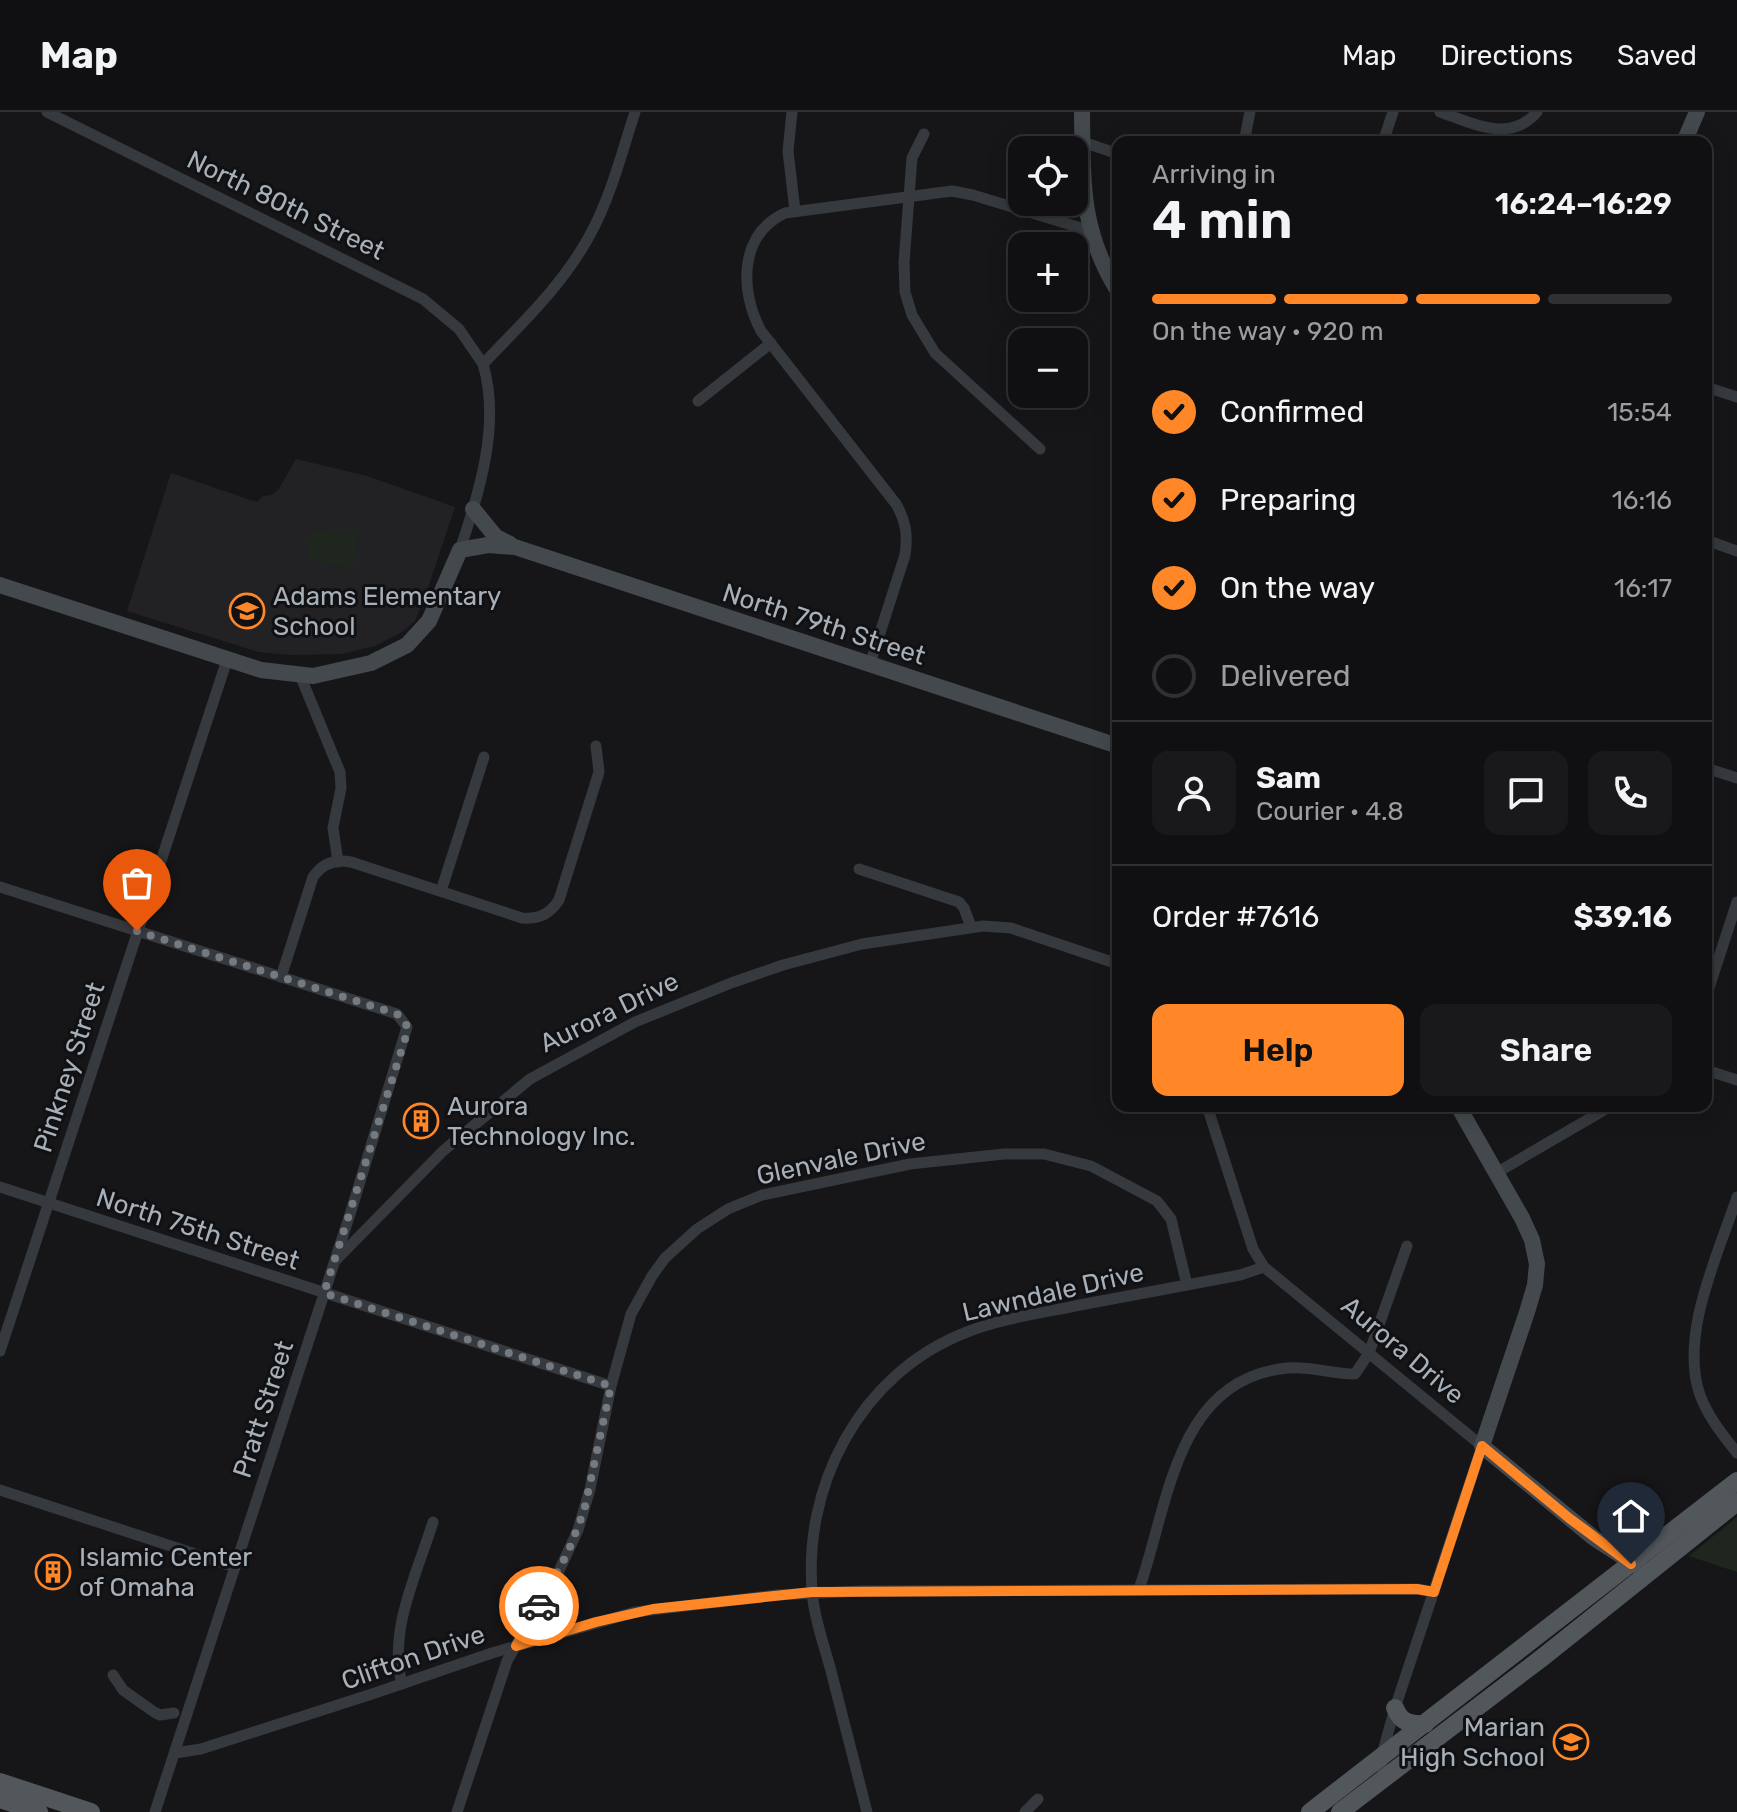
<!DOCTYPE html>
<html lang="en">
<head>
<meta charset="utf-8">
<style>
	:root { --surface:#101012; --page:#19191b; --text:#f1f3f6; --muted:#9c9d9f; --line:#303032; --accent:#ff8727 }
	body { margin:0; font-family:Rubik,sans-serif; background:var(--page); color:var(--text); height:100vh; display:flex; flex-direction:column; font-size:30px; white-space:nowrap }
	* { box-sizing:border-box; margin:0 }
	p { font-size:26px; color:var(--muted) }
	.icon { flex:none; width:44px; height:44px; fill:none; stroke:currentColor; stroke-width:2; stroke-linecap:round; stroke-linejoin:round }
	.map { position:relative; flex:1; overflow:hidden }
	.drawer { position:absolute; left:1112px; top:24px; width:600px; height:976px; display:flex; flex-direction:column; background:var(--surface); border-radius:16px; box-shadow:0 4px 20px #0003,0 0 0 2px var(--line) }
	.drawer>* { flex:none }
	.controls { position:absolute; left:1008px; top:24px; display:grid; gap:16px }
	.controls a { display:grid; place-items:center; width:80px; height:80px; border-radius:16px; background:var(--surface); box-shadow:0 4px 20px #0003,0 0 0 2px var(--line); font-size:40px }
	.pin { position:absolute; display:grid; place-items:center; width:68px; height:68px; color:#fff; margin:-82px -34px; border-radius:50% 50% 50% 0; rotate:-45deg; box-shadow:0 0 8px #0007 }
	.pin .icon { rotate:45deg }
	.courier { position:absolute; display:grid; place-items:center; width:80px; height:80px; margin:-40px; border:6px solid #ff8727; border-radius:50%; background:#fff; color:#222; box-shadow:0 2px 10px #0007 }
	.headline em { font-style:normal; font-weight:600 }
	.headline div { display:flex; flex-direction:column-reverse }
	.headline { display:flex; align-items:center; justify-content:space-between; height:136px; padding:0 40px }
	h1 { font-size:52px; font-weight:600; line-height:60px }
	.bar { display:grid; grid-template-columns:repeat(4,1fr); gap:12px 8px; align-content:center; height:96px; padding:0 40px }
	.bar i { height:10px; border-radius:6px; background:var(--line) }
	.bar .selected { background:var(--accent) }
	.bar p { grid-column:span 4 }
	.line { display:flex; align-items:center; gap:20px; padding:0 40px; border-top:2px solid var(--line) }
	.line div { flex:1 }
	.round { display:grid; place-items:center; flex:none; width:84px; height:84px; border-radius:16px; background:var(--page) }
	ol { padding:0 40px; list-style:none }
	li { display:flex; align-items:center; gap:24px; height:88px }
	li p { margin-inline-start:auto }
	li .icon { padding:8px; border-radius:50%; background:var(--accent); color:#111; stroke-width:4 }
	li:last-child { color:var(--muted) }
	li i { width:44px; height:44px; border:4px solid var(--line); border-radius:50% }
	.button { display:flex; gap:16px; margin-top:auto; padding:16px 40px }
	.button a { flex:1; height:92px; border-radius:16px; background:var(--accent); color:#111; font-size:32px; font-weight:600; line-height:92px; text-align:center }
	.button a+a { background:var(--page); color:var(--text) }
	header { display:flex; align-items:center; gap:48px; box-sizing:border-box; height:112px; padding:0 40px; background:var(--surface); border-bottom:2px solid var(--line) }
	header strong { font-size:38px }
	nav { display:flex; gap:44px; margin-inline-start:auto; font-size:28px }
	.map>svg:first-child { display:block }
	.built { fill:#222225 }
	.green { fill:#1e261d }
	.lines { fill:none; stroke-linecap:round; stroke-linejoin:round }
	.street { stroke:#36393d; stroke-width:11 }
	.secondary { stroke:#44494d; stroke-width:16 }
	.primary { stroke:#52575c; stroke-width:18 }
	.done { stroke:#747a81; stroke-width:8; stroke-dasharray:0 14.4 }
	.route { stroke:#ff8727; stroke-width:10 }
	.labels { text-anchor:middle; stroke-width:6; stroke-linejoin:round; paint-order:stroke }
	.street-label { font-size:26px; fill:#a7b0b9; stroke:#111113 }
	.poi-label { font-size:26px; fill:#a7b0b9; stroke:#111113; text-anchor:start }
</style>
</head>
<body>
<header>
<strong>Map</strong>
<nav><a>Map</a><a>Directions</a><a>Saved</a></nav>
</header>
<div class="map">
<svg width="1737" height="1700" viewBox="0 0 1737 1700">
	<rect width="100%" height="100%" fill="#161618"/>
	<path class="built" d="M296,347l71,17 88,31 -26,78 -14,36 -13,11 -27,14 -34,8 -51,1 -32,-3 -131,-41 44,-138 86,29 6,-6 9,-1 6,-5z"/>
	<g class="green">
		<path d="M311,419l47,3 -5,34 -46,-9z"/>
		<path d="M1737,1405v55l-48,-16z"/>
	</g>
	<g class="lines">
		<g class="street">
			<path d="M47,0l376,187 36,30 24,35"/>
			<path d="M792,0l-4,39 7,60"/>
			<path d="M1440,0c32,11 70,32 97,0"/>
			<path d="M924,22l-12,24 -8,104 1,30 7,23 23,38 105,96"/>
			<path d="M1083,30l35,12"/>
			<path d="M1244,30l6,-30"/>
			<path d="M1383,30l10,-30"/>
			<path d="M1706,275l31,10"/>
			<path d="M698,289l73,-58"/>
			<path d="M1706,428l31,11"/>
			<path d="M460,438c19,-58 41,-125 23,-186 39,-41 81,-80 108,-131 20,-37 31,-81 44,-121"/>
			<path d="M870,552l35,-109c3,-19 1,-34 -9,-51l-135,-173c-21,-39 -23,-96 24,-118l167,-22 21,4 118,36"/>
			<path d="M300,563l40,97 1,16 -8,40 5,34"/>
			<path d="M1706,656l31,10"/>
			<path d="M859,757l100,33 5,6 7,19"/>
			<path d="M0,775l397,127 10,13 -55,181 -197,604"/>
			<path d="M441,779l43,-134"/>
			<path d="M281,865l32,-100c9,-13 22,-18 38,-15l171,56c17,1 27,-3 37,-18l40,-128 -3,-26"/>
			<path d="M1706,885l31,-95"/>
			<path d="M1706,958l31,10"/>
			<path d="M1207,994l46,143 11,18 218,179 -87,262 -14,50 2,21"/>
			<path d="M1496,1061l115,-67"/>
			<path d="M0,1075l611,199"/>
			<path d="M1737,1085c-19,58 -58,138 -37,198 8,22 23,40 37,58"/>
			<path d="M337,1147l106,-108 87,-72 105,-57 96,-39 52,-18 79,-21 121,-18 28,2 107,36"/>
			<path d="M0,1239l227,-691"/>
			<path d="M0,1378l235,77"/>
			<path d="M1139,1477c30,-84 36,-211 149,-221 23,-2 44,6 67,6l14,-21 38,-107"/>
			<path d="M113,1563l10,15 31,22 6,3 14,-2"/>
			<path d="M402,1572c-14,-54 15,-110 31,-162"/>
			<path d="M175,1641l26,-4 171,-55 120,-41 143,-41 142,-17 86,-4 554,-2 17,3"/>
			<path d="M457,1700l50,-151 51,-88 20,-43 12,-41 21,-103 20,-72 21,-38 13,-18 32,-29 31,-20 34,-14 148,-31 94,-10h40l47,12 66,35 14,18 16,66"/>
			<path d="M867,1700c-12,-47 -24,-94 -36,-141 -6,-23 -15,-47 -18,-71 -13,-112 47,-227 154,-268 36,-14 75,-19 113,-27 53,-10 107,-20 160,-30l24,-8"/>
			<path d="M1025,1700l13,-13"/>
		</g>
		<g class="secondary">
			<path d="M1082,0c1,69 -2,118 36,179"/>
			<path d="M1684,30l13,-30"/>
			<path d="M473,397l23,28 14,7"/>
			<path d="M0,473l261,85 52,6 58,-13 36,-18 22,-24 31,-71 28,-5 27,2 603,199"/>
			<path d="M1458,994l64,112 10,22 5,24 -2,21 -8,27 -45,134 112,92 54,35"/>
		</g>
		<g class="primary">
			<path d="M1395,1596c6,15 16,17 30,16"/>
			<path d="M0,1670l91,30"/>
			<path d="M0,1687l39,13"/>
			<path d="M1310,1700l427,-331"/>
			<path d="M1340,1700l203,-155 194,-155"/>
		</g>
	</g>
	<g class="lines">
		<path class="done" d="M137,819l260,83 9,8 1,11 -83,260 287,93 -27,125 -16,41 -29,54"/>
		<path class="route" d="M539,1494l-23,40 80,-24 57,-13 159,-17 605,-3 17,3 48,-146 87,72 62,46"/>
	</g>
	<defs>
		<g id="school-ring" transform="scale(1.8)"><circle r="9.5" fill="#111113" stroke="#ff8727" stroke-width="1.5"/><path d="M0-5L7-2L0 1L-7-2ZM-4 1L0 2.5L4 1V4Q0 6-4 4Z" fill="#ff8727"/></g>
		<g id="building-ring" transform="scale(1.8)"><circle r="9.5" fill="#111113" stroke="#ff8727" stroke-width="1.5"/><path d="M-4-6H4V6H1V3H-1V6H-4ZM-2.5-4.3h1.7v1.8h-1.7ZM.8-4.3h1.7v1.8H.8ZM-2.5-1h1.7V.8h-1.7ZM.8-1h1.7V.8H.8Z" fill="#ff8727"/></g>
	</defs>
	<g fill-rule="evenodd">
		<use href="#school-ring" x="247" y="499"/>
		<use href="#building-ring" x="421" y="1009"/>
		<use href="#building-ring" x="53" y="1460"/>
		<use href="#school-ring" x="1571" y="1630"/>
	</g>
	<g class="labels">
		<g class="street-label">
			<text transform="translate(286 93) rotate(26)" y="9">North 80th Street</text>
			<text transform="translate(824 512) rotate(18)" y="9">North 79th Street</text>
			<text transform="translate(609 900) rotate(-26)" y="9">Aurora Drive</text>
			<text transform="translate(69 955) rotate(-72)" y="9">Pinkney Street</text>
			<text transform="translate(841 1046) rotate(-12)" y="9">Glenvale Drive</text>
			<text transform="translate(198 1117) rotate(18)" y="9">North 75th Street</text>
			<text transform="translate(1053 1180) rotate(-13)" y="9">Lawndale Drive</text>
			<text transform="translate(1403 1238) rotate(40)" y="9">Aurora Drive</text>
			<text transform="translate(263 1297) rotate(-72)" y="9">Pratt Street</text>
			<text transform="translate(413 1545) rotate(-19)" y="9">Clifton Drive</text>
		</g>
		<g class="poi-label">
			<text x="273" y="493">Adams Elementary<tspan x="273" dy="30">School</tspan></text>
			<text x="447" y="1003">Aurora<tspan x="447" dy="30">Technology Inc.</tspan></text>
			<text x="79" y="1454">Islamic Center<tspan x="79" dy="30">of Omaha</tspan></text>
			<text x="1545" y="1624" text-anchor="end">Marian<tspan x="1545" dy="30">High School</tspan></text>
		</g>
	</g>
</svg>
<div class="controls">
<a><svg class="icon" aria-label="locate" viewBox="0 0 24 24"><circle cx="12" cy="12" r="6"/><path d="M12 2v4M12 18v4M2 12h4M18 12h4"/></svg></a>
<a>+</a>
<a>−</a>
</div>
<div class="pin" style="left:137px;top:819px;background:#ea580c"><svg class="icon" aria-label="bag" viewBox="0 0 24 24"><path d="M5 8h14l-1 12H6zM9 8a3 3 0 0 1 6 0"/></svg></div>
<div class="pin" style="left:1631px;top:1452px;background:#1f2937"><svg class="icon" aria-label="home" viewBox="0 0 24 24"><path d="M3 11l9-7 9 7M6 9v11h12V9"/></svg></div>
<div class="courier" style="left:539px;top:1494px"><svg class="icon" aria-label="car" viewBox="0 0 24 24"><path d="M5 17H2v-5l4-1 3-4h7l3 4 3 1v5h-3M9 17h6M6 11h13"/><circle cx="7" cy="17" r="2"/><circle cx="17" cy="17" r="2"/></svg></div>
<section class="drawer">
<div class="headline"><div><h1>4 min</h1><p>Arriving in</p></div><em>16:24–16:29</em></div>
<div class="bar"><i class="selected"></i><i class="selected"></i><i class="selected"></i><i></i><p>On the way · 920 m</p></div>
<ol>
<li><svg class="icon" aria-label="check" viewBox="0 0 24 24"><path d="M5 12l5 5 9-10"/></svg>Confirmed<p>15:54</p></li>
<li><svg class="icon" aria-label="check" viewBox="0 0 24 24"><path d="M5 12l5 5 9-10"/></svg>Preparing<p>16:16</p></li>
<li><svg class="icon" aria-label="check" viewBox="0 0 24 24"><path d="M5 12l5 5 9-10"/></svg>On the way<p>16:17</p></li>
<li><i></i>Delivered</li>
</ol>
<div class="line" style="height:144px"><a class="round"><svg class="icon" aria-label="person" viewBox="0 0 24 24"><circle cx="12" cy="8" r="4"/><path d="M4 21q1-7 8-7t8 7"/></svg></a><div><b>Sam</b><p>Courier · 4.8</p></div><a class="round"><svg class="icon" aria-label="chat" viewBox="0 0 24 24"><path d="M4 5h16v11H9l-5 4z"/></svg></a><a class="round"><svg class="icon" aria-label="phone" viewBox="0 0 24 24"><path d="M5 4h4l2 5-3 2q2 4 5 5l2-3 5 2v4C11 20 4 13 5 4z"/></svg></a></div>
<div class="line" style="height:104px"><div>Order #7616</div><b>$39.16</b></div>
<div class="button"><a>Help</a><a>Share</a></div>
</section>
</div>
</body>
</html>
